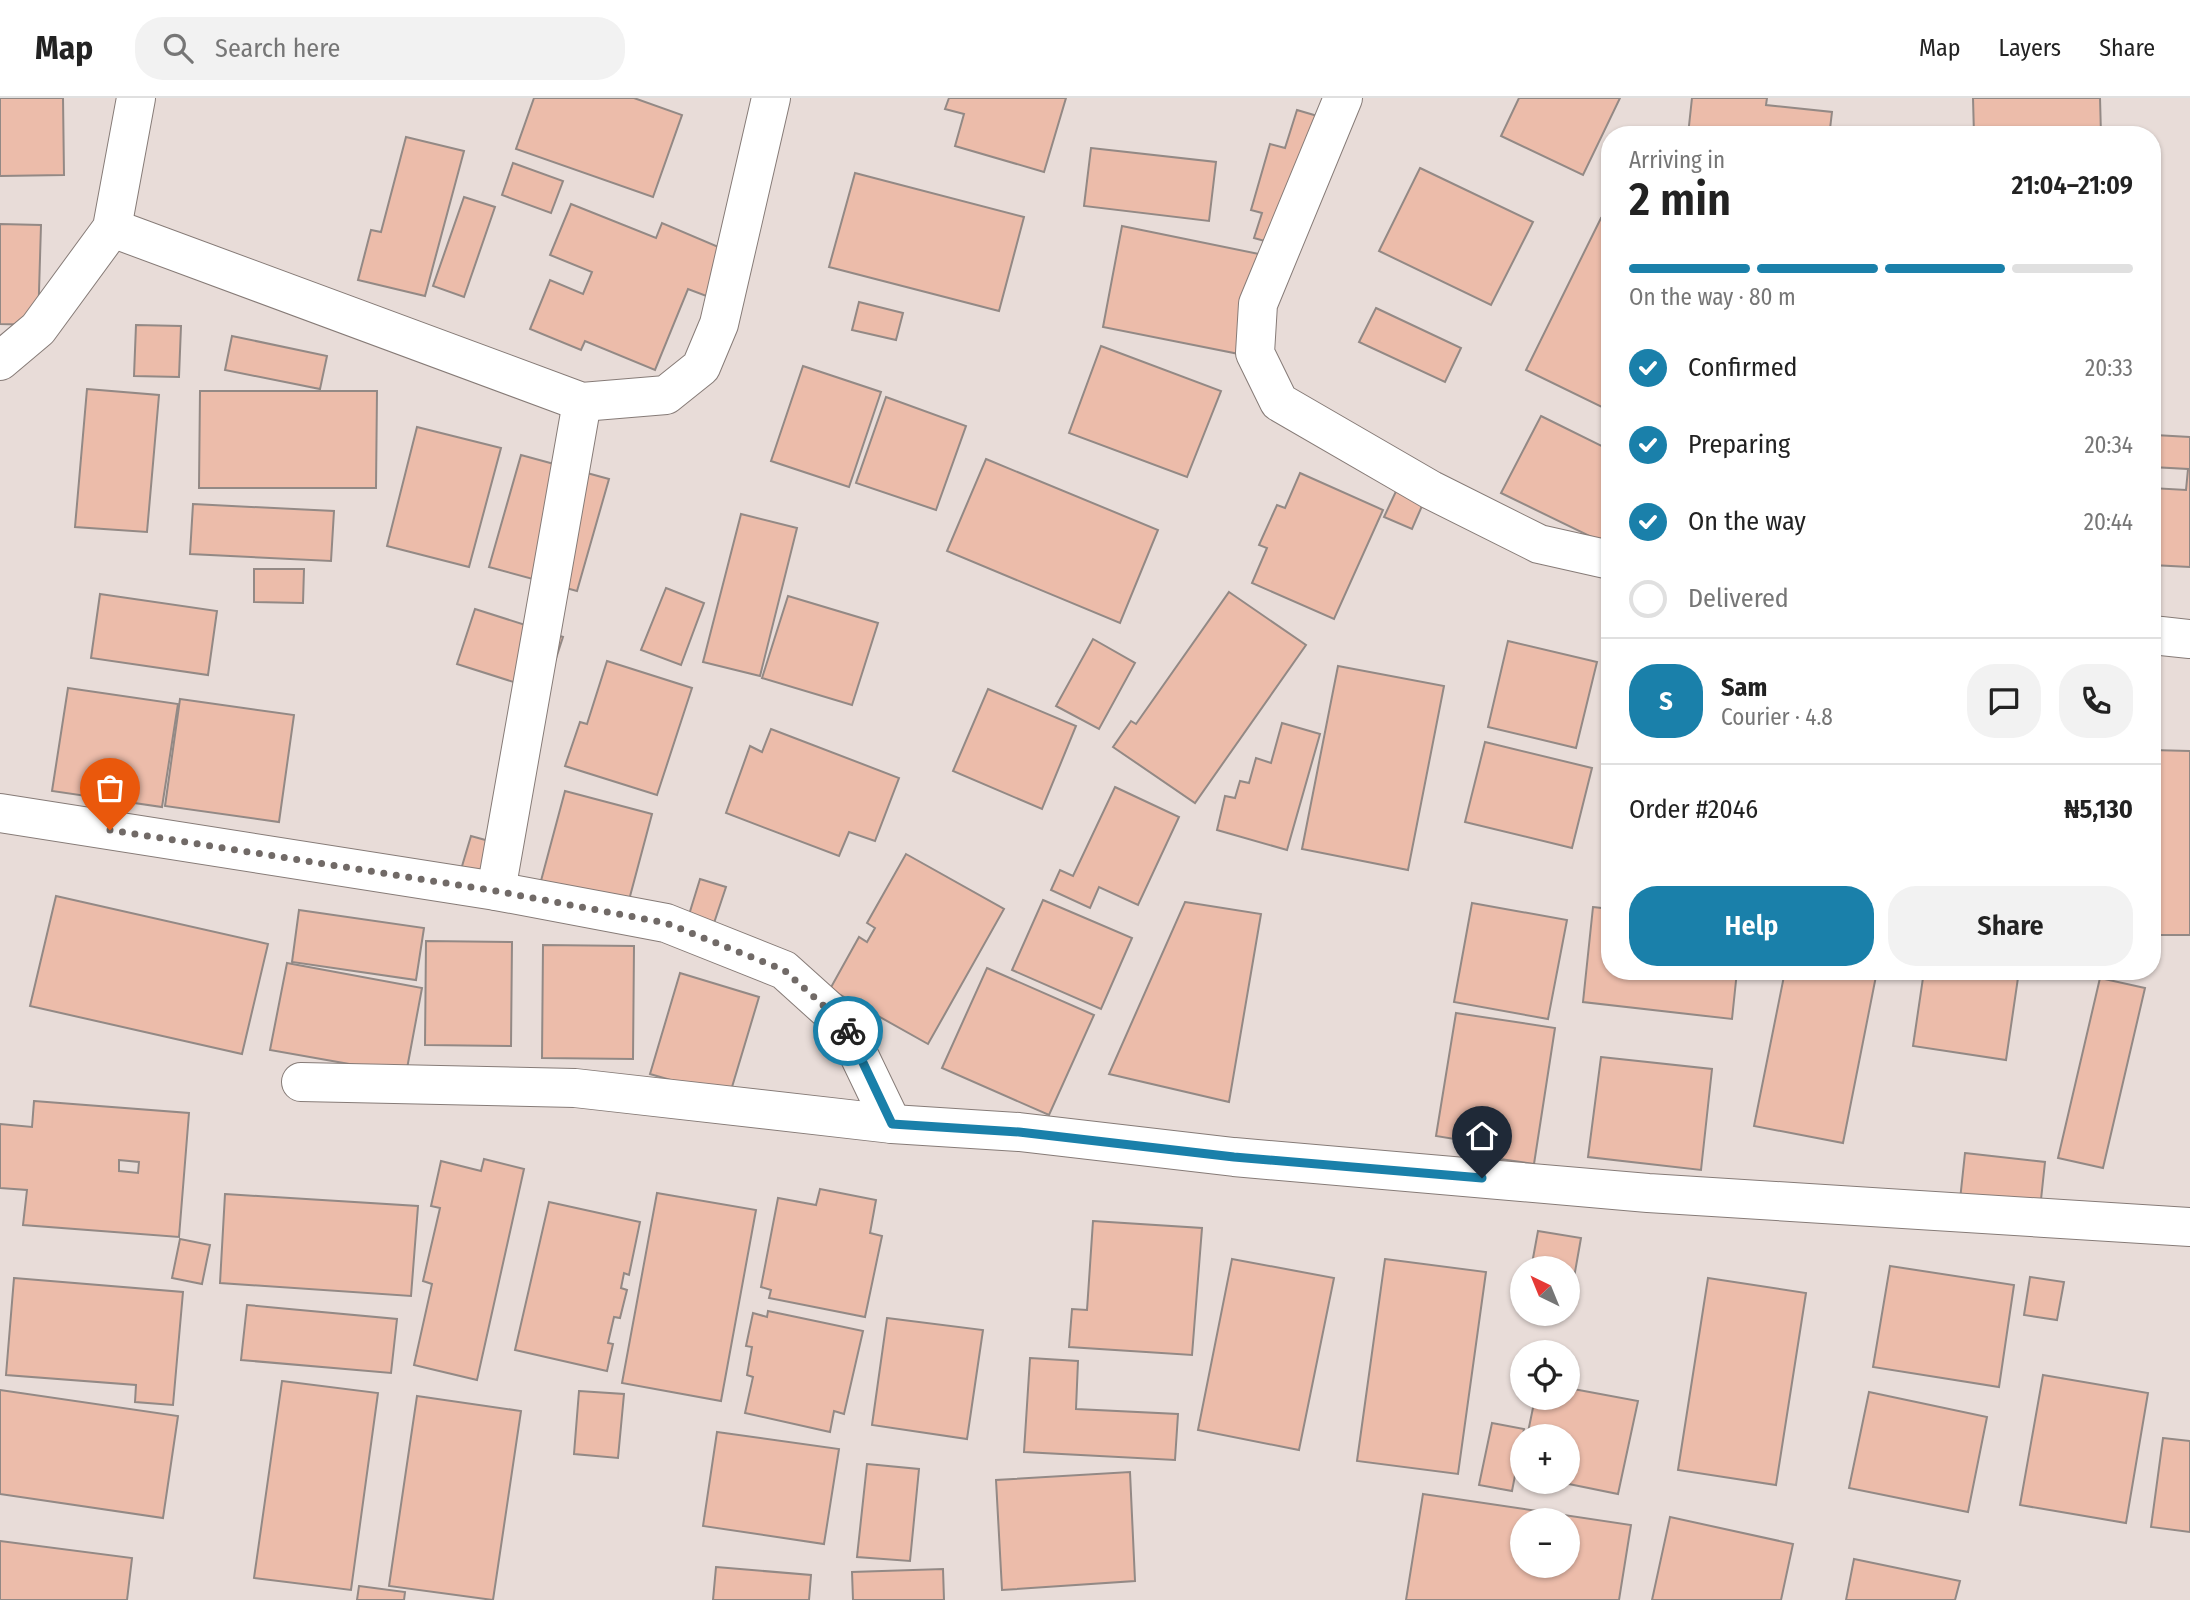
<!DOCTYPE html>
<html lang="en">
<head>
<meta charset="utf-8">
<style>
	:root { --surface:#fff; --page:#f2f2f2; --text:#222; --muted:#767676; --line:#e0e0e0; --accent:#1a80aa }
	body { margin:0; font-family:"Fira Sans Condensed",sans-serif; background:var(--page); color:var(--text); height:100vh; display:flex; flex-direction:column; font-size:26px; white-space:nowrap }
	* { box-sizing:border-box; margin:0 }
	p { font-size:23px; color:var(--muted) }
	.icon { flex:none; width:38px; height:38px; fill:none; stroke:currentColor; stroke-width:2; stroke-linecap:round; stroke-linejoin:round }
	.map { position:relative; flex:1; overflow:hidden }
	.panel { position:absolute; left:1601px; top:28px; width:560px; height:854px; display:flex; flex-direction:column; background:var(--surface); border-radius:28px; box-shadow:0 2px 5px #0004 }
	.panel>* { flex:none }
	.needle { width:46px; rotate:317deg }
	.tools { position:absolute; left:1510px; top:1158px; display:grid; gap:14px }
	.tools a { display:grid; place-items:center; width:70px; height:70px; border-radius:50%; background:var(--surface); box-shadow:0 2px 5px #0004; font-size:35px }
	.pin { position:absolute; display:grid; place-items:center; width:60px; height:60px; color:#fff; margin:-72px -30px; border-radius:50% 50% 50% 0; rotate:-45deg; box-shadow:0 0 7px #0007 }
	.pin .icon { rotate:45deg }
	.courier { position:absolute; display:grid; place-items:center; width:70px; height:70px; margin:-35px; border:5px solid #1a80aa; border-radius:50%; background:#fff; color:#222; box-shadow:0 2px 9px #0007 }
	.summary em { font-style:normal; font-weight:600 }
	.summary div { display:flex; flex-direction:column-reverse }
	.summary { display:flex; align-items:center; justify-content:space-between; height:119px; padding:0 28px }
	h1 { font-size:46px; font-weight:600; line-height:52px }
	.bar { display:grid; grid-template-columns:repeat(4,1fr); gap:10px 7px; align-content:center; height:84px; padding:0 28px }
	.bar i { height:9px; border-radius:5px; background:var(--line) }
	.bar .active { background:var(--accent) }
	.bar p { grid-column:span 4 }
	.line { display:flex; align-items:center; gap:18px; padding:0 28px; border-top:2px solid var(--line) }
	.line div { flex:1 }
	.round { display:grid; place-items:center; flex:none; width:74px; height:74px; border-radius:28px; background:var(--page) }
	ol { padding:0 28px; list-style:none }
	li { display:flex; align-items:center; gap:21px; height:77px }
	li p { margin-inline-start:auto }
	li .icon { padding:7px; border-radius:50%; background:var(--accent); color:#fff; stroke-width:4 }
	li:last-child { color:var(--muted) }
	li i { width:38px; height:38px; border:4px solid var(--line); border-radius:50% }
	.button { display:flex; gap:14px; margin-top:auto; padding:14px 28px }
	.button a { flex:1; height:80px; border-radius:28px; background:var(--accent); color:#fff; font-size:28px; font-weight:600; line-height:80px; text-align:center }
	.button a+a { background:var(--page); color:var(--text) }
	header { display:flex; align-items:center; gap:42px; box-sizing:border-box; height:98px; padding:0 35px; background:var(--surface); border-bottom:2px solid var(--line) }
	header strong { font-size:33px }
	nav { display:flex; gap:38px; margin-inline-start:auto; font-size:24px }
	.search { width:490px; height:63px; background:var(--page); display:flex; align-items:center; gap:18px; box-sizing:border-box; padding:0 24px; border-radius:28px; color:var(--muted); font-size:26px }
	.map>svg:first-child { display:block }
	.building { fill:#ecbcaa; stroke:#938985; stroke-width:2; fill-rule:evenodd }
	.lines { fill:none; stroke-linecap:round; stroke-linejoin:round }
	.minor-casing { stroke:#867b77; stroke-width:40 }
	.minor { stroke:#fff; stroke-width:38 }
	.done { stroke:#716a67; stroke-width:7; stroke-dasharray:0 12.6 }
	.route { stroke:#1a80aa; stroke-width:9 }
</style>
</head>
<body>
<header>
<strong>Map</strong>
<div class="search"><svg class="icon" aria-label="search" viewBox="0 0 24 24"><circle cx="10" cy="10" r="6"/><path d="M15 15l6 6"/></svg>Search here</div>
<nav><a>Map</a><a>Layers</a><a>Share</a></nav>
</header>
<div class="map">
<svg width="2190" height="1502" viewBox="0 0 2190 1502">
	<rect width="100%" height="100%" fill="#e8dcd8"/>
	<g class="building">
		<path d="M0,0h63l1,77 -64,1z"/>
		<path d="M534,0h100l48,17 -29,82 -137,-48z"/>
		<path d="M949,0h117l-22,74 -89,-26 9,-32 -19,-5z"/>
		<path d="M1519,0h101l-37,77 -82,-39z"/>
		<path d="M1692,0h75l-1,7 66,7 -2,17 52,6h-194z"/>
		<path d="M1973,0h127l1,37h-127z"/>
		<path d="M1297,12l34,10 -37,129 -40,-11 8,-25 -11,-3 19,-66 15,4z"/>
		<path d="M406,39l58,14 -39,145 -67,-16 13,-50 10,2z"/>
		<path d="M1091,50l125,14 -7,59 -125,-15z"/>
		<path d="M513,65l50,18 -12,32 -49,-18z"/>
		<path d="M1420,70l113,54 -42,83 -112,-54z"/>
		<path d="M855,75l169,44 -25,94 -170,-44z"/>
		<path d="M464,99l31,10 -31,90 -31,-11z"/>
		<path d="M571,106l85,34 6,-15 73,31 -18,46 -29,-11 -33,81 -70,-29 -4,9 -51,-21 20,-49 33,14 9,-22 -42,-17z"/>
		<path d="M1601,120l9,4v189l-84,-41z"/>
		<path d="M0,126l41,1 -3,100 -38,-1z"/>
		<path d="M1122,128l137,28 -20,100 -136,-27z"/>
		<path d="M859,204l44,11 -7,27 -44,-10z"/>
		<path d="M1376,210l85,40 -16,34 -86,-40z"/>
		<path d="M136,227l45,1 -2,51 -45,-1z"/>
		<path d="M232,238l95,20 -7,33 -95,-19z"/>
		<path d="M1101,248l120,45 -34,86 -118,-44z"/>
		<path d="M803,268l78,26 -32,95 -78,-26z"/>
		<path d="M87,291l72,6 -12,137 -72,-5z"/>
		<path d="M200,293h177l-1,97h-177z"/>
		<path d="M886,299l80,29 -30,84 -80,-27z"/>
		<path d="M1541,318l69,34v96l-109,-53z"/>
		<path d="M417,329l84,21 -32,119 -82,-21z"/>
		<path d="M2155,337l35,2v130l-38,-2v-77l34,2 2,-21 -36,-2z"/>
		<path d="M521,357l88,24 -32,112 -88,-24z"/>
		<path d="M986,361l172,71 -38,93 -173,-72z"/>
		<path d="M1300,375l83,37 -49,109 -82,-36 15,-35 -8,-3 18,-40 8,3z"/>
		<path d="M1398,389l27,12 -13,30 -28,-12z"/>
		<path d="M193,406l141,7 -3,50 -141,-7z"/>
		<path d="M741,416l56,14 -37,148 -57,-14z"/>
		<path d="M254,471h50l-1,34 -49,-1z"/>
		<path d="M666,490l38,15 -23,62 -40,-15z"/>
		<path d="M1229,494l77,53 -111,158 -82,-56 18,-26 5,3z"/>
		<path d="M100,496l117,17 -9,64 -117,-17z"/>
		<path d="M788,498l90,27 -26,82 -90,-27z"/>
		<path d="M475,511l88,28 -18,55 -88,-28z"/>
		<path d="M1093,541l42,24 -36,66 -43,-23z"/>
		<path d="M1508,543l89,21 -21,86 -88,-21z"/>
		<path d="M607,563l85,27 -35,107 -92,-29 15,-44 7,2z"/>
		<path d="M1338,568l106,20 -36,184 -106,-21z"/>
		<path d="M68,590l110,16 -16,103 -110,-16z"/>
		<path d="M988,591l88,37 -34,83 -89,-38z"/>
		<path d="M180,601l114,16 -15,107 -114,-16z"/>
		<path d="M1282,625l38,11 -33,116 -70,-20 8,-34 10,2 5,-17 9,2 7,-25 15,5z"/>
		<path d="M771,631l128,49 -24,63 -26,-9 -10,24 -113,-43 24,-67 12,6z"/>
		<path d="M1485,644l107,26 -20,80 -107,-26z"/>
		<path d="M2152,652l38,1v184h-38z"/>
		<path d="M1115,689l64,30 -41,88 -39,-18 -9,21 -39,-18 9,-20 13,6z"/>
		<path d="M565,693l87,23 -27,101 -87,-23z"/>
		<path d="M471,738l36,10 -13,48 -37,-11z"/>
		<path d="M906,756l98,55 -76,135 -98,-55 29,-52 8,5 8,-14 -8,-5z"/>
		<path d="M700,781l26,8 -17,51 -25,-7z"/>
		<path d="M56,798l212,48 -26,110 -212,-48z"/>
		<path d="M1043,802l89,38 -31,71 -89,-39z"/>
		<path d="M1185,804l76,12 -32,188 -120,-28z"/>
		<path d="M1472,805l95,17 -19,99 -94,-17z"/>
		<path d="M1593,809l17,2v62h127l-5,48 -149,-17z"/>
		<path d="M299,812l125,18 -8,52 -124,-18z"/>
		<path d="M426,843l86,1 -1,104 -86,-1z"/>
		<path d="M543,847l91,1 -1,113 -91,-1z"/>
		<path d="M287,865l135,25 -16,86 -136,-24z"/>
		<path d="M987,870l107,47 -45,100 -107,-47z"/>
		<path d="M1785,873h92l-34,172 -89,-17z"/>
		<path d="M1924,873h95l-13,89 -93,-14z"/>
		<path d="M680,875l79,24 -30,100 -79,-23z"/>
		<path d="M2100,880l45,10 -42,180 -45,-10z"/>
		<path d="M1456,915l99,15 -21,136 -68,-10 1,-13 -31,-5z"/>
		<path d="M1601,959l111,12 -11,101 -113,-13z"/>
		<path d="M34,1003l155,12 -10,124 -156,-12 4,-35 -27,-2v-64l32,3zM119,1062l20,2 -1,11 -19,-2z"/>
		<path d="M1965,1055l80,9 -5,47 -80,-9z"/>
		<path d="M484,1061l40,10 -47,211 -63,-15 18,-81 -9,-3 17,-73 -9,-2 10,-45 40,10z"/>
		<path d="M820,1091l56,11 -6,33 12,3 -17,81 -96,-19 2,-8 -10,-3 17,-89 38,7z"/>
		<path d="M657,1095l99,17 -35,191 -99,-18z"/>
		<path d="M225,1096l193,12 -7,90 -191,-13z"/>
		<path d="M549,1104l91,20 -11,53 -5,-2 -3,15 6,2 -7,28 -6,-1 -6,26 5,1 -6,27 -92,-21z"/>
		<path d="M1093,1123l109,7 -10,127 -123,-8 3,-38 15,1z"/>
		<path d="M1538,1133l43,7 -9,51 -4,-1v-19h-37z"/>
		<path d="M180,1141l30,6 -8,39 -30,-6z"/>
		<path d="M1232,1161l102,19 -35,172 -101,-20z"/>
		<path d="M1385,1161l101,13 -28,202 -101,-13z"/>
		<path d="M1890,1168l124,19 -15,102 -126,-20z"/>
		<path d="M2030,1179l34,5 -7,38 -33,-5z"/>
		<path d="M14,1180l169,14 -10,113 -38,-3 1,-17 -130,-10z"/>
		<path d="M1708,1180l98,15 -30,192 -98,-15z"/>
		<path d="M247,1207l150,14 -6,54 -150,-13z"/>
		<path d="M768,1213l95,20 -19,83 -10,-3 -4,21 -85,-19 8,-36 -6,-2 5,-28 -6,-1 7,-33 14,4z"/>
		<path d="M887,1220l96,12 -16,109 -95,-14z"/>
		<path d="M1030,1260l48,3 -2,48 102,5 -3,46 -151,-8z"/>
		<path d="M2043,1277l105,18 -22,130 -106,-18z"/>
		<path d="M282,1283l96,12 -27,197 -97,-12z"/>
		<path d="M1568,1290l70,13 -20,93 -59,-12h9v-45h-41l8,-39h33z"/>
		<path d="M0,1292l178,26 -15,102 -163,-24z"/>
		<path d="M579,1293l45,3 -6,64 -44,-4z"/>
		<path d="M1869,1294l118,25 -19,95 -119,-24z"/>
		<path d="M417,1298l104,15 -28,189 -104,-14z"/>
		<path d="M1492,1325l32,6 -12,62 -33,-6z"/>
		<path d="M717,1334l122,17 -15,95 -121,-18z"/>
		<path d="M2163,1340l27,3v91l-39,-5z"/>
		<path d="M867,1366l52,5 -9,92 -53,-4z"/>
		<path d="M1130,1374l5,109 -133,9 -6,-110z"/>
		<path d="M1423,1396l208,31 -12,75h-213zM1522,1423h46v45h-46z"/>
		<path d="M1670,1419l123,27 -12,56h-129z"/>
		<path d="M0,1443l132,17 -5,42h-127z"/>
		<path d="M1854,1461l106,22 -5,19h-109z"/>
		<path d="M716,1469l95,8 -2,25h-96z"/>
		<path d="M943,1471l1,31h-91l-1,-28z"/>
		<path d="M359,1488l46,6 -1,8h-47z"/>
	</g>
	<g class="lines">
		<g class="minor-casing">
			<g id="minor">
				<path d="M1343,0l-85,206 -3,49 24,49 152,88 108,54 71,16"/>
				<path d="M112,130l470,174 84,-7 35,-28 18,-43 52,-226"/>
				<path d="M0,263l38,-32 74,-101 24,-130"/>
				<path d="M2152,537l38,4"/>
				<path d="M0,715l496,78 170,32 118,47 60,54 48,100"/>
				<path d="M496,793l86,-489"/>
				<path d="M301,984l274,6 317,36 127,8 215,25 414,36 542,34"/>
			</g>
		</g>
		<use href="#minor" class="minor"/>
	</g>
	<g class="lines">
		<path class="done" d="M110,732l386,61 170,32 118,47 60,54 4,7"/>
		<path class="route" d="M848,933l44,93 127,8 215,25 248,21"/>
	</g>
</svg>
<div class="tools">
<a><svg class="needle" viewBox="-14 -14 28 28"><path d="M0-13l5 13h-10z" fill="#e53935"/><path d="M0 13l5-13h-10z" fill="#767676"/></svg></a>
<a><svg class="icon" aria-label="locate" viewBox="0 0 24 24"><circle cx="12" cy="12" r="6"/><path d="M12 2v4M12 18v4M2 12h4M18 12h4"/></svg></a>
<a>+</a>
<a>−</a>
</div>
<div class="pin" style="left:110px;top:732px;background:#ea580c"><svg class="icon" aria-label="bag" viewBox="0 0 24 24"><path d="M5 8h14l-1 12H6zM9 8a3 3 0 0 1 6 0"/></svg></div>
<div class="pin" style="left:1482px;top:1080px;background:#1f2937"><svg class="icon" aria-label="home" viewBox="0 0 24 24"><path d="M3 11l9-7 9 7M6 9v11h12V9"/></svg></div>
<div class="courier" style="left:848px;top:933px"><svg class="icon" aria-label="bike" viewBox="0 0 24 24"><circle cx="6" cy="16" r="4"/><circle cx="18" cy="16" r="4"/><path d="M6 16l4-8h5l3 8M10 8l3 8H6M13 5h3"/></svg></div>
<section class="panel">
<div class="summary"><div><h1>2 min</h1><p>Arriving in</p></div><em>21:04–21:09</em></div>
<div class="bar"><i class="active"></i><i class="active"></i><i class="active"></i><i></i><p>On the way · 80 m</p></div>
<ol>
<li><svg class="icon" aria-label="check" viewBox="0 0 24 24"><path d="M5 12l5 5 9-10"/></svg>Confirmed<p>20:33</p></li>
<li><svg class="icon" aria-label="check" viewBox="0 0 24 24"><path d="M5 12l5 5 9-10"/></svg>Preparing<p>20:34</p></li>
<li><svg class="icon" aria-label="check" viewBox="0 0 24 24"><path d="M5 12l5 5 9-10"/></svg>On the way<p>20:44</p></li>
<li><i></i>Delivered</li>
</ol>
<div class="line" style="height:126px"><b class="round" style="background:var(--accent);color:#fff">S</b><div><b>Sam</b><p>Courier · 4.8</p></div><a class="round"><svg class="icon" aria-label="chat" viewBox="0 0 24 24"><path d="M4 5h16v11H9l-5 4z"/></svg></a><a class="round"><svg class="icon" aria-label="phone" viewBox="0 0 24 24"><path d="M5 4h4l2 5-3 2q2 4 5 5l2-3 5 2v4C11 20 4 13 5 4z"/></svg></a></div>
<div class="line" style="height:91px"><div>Order #2046</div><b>₦5,130</b></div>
<div class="button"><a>Help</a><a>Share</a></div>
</section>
</div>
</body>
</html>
